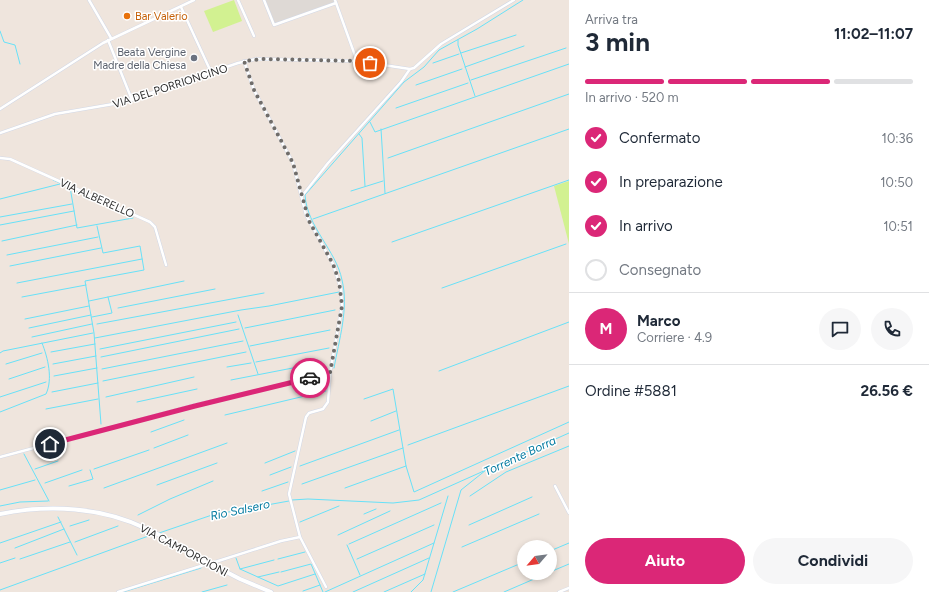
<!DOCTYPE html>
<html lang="it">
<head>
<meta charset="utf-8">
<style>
	:root { --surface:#fff; --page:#f6f6f7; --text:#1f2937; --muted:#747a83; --line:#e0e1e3; --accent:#db2777 }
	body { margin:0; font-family:Figtree,sans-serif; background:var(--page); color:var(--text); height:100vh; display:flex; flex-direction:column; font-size:15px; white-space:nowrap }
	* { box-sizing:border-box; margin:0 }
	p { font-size:13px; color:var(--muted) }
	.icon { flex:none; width:22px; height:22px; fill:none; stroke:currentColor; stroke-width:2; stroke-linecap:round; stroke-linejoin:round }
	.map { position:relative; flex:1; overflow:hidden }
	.details { display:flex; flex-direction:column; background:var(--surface); width:360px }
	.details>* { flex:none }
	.needle { width:26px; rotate:242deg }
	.fabs { position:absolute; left:517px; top:540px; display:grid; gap:8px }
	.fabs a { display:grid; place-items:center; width:40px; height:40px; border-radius:50%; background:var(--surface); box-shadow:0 2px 6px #0003; font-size:20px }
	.pin { position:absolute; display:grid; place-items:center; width:34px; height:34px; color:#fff; margin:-17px; border:2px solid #fff; border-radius:50%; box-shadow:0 1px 4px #0007 }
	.courier { position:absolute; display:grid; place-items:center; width:40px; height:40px; margin:-20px; border:3px solid #db2777; border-radius:50%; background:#fff; color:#222; box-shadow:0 1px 5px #0007 }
	.head em { font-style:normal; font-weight:700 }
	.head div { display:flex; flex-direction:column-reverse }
	.head { display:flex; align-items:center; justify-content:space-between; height:68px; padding:0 16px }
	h1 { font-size:26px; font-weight:700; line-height:30px }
	.bar { display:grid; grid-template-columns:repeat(4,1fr); gap:6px 4px; align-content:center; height:48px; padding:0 16px }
	.bar i { height:5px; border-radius:3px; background:var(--line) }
	.bar .current { background:var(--accent) }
	.bar p { grid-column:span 4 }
	.line { display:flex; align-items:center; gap:10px; padding:0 16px; border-top:1px solid var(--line) }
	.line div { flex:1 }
	.round { display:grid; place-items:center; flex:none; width:42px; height:42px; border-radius:21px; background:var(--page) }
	ol { padding:0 16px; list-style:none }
	li { display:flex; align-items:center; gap:12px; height:44px }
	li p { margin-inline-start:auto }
	li .icon { padding:4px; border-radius:50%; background:var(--accent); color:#fff; stroke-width:4 }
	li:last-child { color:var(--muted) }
	li i { width:22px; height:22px; border:2px solid var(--line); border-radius:50% }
	.cta { display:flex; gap:8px; margin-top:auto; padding:8px 16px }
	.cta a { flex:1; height:46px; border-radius:24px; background:var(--accent); color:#fff; font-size:16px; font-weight:700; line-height:46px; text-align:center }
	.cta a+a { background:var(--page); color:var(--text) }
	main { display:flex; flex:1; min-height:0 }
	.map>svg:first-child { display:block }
	.pitch { fill:#d2f191 }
	.plaza { fill:#ded9d5 }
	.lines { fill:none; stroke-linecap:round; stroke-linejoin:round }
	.stream { stroke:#68e1f8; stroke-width:1 }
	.minor-casing { stroke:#d2d8e6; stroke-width:3.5 }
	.secondary-casing { stroke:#d2d8e6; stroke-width:5 }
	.minor { stroke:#fff; stroke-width:2.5 }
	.secondary { stroke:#fff; stroke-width:4 }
	.secondary-bridge-casing { stroke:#d2d8e6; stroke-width:5; stroke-linecap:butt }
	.secondary-bridge { stroke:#fff; stroke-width:4 }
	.done { stroke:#706d6a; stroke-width:4; stroke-dasharray:0 7.2 }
	.route { stroke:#db2777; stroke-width:5 }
	.food-dot { fill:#e8710a; stroke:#fff; stroke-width:1.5 }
	.worship-dot { fill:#6b7280; stroke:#fff; stroke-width:1.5 }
	.labels { text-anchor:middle; stroke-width:3; stroke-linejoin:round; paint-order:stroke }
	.food-label { font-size:11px; fill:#c56008; stroke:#fff; text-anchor:start }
	.worship-label { font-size:11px; fill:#5b616d; stroke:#fff; text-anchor:end }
	.street-label { font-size:11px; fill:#2c2c2c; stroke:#fff }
	.water-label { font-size:12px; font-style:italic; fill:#047ba1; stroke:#fff }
</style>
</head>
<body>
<main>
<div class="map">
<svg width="569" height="592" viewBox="0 0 569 592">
	<rect width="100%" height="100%" fill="#efe5dd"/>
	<g class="pitch">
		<path d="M234,0l8,21 -29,11 -9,-21z"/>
		<path d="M569,181v63l-15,-58z"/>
	</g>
	<path class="plaza" d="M264,0h71l1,3 -62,22z"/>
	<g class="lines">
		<g class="stream">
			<path d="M0,31l4,11 11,3 5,19"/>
			<path d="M458,40v5l17,51"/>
			<path d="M461,53l55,-18"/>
			<path d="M433,63l26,-9"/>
			<path d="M465,67l59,-21"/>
			<path d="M471,80l95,-32"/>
			<path d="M416,85l46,-16"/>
			<path d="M396,108l72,-25"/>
			<path d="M370,122l5,10 194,-68"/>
			<path d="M381,129l4,64"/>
			<path d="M359,134l3,4 3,48"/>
			<path d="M388,158l181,-64"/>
			<path d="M53,180l36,16"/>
			<path d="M70,187l7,41 56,-10"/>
			<path d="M351,191l32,-10"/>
			<path d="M0,199l60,-15"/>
			<path d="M0,217l72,-13"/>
			<path d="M313,219l256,-90"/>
			<path d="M0,225l74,-14"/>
			<path d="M97,226l6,27 37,-7 4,24 -59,11 9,52 7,91"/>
			<path d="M2,241l75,-16"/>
			<path d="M392,242l177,-62"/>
			<path d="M7,255l91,-18"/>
			<path d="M10,266l91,-18"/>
			<path d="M17,283l125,-24"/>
			<path d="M442,288l124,-44"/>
			<path d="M22,297l64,-12"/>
			<path d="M89,301l95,-20"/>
			<path d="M118,308l97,-19"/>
			<path d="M238,315l20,59"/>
			<path d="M92,317l20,-4 -4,-16"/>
			<path d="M25,319l64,-13"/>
			<path d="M97,324l167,-31"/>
			<path d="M29,328l62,-13"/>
			<path d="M245,328l90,-18"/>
			<path d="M32,337l60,-13"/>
			<path d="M95,338l146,-28 28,-4 70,-14"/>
			<path d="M250,346l80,-16"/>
			<path d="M100,349l136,-27"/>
			<path d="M51,352l44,-8"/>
			<path d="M0,353l3,-2 90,-18"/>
			<path d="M101,357l138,-28"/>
			<path d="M256,362l73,-14"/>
			<path d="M6,364l36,-11"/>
			<path d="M53,364l43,-8"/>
			<path d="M227,367l24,-4"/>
			<path d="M334,368c5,-28 15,-60 8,-88 -6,-30 -35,-53 -37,-85l99,-113 20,-15 15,-17 38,-21 46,-29"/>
			<path d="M102,369l141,-28"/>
			<path d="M439,371l130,-49"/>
			<path d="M54,376l43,-8"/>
			<path d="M9,379l36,-12"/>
			<path d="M231,380l72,-14"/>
			<path d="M103,381l143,-29"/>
			<path d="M52,392l46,-9"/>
			<path d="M0,397l46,-15"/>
			<path d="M106,397l88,-20"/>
			<path d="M364,399l29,-10 13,77 8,26 155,-70"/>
			<path d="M137,402l60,-13"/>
			<path d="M46,409l52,-10"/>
			<path d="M0,412l46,-18c7,-15 2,-36 -4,-51"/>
			<path d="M225,415l101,-24"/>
			<path d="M371,421l25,-10"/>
			<path d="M151,432l33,-12"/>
			<path d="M408,445l161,-59"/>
			<path d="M154,448l34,-13"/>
			<path d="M24,454l25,47"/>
			<path d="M265,463l30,-12"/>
			<path d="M300,466l99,-36"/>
			<path d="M35,469l23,-8"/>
			<path d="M94,469l55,-19"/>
			<path d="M270,475l21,-8"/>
			<path d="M45,483l37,-13"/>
			<path d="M302,484l101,-36"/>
			<path d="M157,485l60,-22"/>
			<path d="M69,486l24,-7 -3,-9"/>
			<path d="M104,488l123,-45"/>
			<path d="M345,488l61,-22"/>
			<path d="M0,490l35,-10"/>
			<path d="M262,491l26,-9"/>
			<path d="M470,496l36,-24 63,-26"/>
			<path d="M292,500l16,-1 85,4 26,-3 67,-30"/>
			<path d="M0,506l20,-4 28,-1"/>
			<path d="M364,514l12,-5"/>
			<path d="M138,515l32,-16 43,-18"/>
			<path d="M58,517l19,38"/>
			<path d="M300,522l39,-16"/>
			<path d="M469,525l63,-28"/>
			<path d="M70,526l19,-6"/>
			<path d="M159,533l53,-18 77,-14"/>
			<path d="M338,535l52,-24"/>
			<path d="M75,542l43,-16"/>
			<path d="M0,543l61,-21"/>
			<path d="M349,544l92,-41"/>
			<path d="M347,545l13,30"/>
			<path d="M462,547l77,-33"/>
			<path d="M15,548l49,-19"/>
			<path d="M550,551l19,-8"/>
			<path d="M236,558l4,11 38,17 37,-12"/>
			<path d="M20,559l50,-17"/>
			<path d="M278,559l27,-7"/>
			<path d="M357,559l77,-34"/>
			<path d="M0,563l15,-5"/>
			<path d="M240,569l34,-9"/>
			<path d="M281,572l30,-8 12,28"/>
			<path d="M550,572l19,-8"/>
			<path d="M258,577l21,-5"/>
			<path d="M0,590l154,-56"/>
			<path d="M303,591l17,-6"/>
			<path d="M123,592l78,-24"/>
			<path d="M202,592l25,-7"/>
			<path d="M325,592l109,-49"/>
			<path d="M353,592l76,-34"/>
			<path d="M384,592l41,-18"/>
			<path d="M411,592l12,-12 25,-84"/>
			<path d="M431,592l30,-102 25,-20 83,-37"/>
			<path d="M453,592l71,-30"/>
			<path d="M504,592l44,-19"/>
		</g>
		<g class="minor-casing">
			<g id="minor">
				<path d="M89,0l22,38"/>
				<path d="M238,0l16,36"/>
				<path d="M264,0l10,25 62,-22"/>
				<path d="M335,0l22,61"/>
				<path d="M181,7l30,65"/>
				<path d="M108,40l24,60"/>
				<path d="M244,61l10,29 39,73 13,52 27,49 8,25 1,17 -12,67 -2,29 -5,7 -14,4 -3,4 -17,77 11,43 26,50"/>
				<path d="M0,109l103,-66 91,-43"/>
				<path d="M0,133l55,-19 70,-12 113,-39 18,-4 101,2 53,8 4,-1 27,-24 73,-44"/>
				<path d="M0,158l10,1 140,63 5,5 11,38"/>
				<path d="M302,196l26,-33 73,-81 9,-13"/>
				<path d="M0,457l195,-52 135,-32"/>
				<path d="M555,486l14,27"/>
				<path d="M215,562l66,-21 19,-4"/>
				<path d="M118,592l86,-27"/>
				<path d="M559,592l10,-4"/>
			</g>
		</g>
		<g class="secondary-casing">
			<g id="secondary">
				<path d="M0,514c49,-10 102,-7 147,15 20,9 38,21 57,31"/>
				<path d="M213,565l27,14 31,13"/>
			</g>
		</g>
		<use href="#minor" class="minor"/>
		<use href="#secondary" class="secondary"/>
		<g class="secondary-bridge-casing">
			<path id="secondary-bridge" d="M204,560l9,5"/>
		</g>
		<use href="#secondary-bridge" class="secondary-bridge"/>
	</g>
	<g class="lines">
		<path class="done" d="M310,378l20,-5 12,-67 -3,-25 -6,-17 -24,-43 -16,-58 -39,-73 -10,-29 19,-2 94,2 13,2"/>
		<path class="route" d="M50,444l145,-38 115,-28"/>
	</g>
	<circle class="food-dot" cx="127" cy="16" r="4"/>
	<circle class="worship-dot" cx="194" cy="58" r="4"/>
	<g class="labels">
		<g class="food-label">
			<text x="135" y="20">Bar Valerio</text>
		</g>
		<g class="worship-label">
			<text x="186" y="56">Beata Vergine<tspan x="186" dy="13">Madre della Chiesa</tspan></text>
		</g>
		<g class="street-label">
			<text transform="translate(170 86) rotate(-18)" y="4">VIA DEL PORRIONCINO</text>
			<text transform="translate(97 198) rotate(24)" y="4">VIA ALBERELLO</text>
			<text transform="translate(184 550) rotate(28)" y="4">VIA CAMPORCIONI</text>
		</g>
		<g class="water-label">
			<text transform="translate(520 456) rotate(-25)" y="4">Torrente Borra</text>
			<text transform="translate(240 510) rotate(-12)" y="4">Rio Salsero</text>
		</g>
	</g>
</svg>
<div class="fabs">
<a><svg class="needle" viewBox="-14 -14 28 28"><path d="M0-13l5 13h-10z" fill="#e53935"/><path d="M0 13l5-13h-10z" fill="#747a83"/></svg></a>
</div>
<div class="pin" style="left:370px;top:63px;background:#ea580c"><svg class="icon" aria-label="bag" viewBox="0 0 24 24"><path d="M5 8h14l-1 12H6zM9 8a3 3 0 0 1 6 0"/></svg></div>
<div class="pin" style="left:50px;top:444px;background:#1f2937"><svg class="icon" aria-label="home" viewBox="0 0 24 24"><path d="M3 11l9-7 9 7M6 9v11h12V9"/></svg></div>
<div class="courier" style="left:310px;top:378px"><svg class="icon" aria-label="car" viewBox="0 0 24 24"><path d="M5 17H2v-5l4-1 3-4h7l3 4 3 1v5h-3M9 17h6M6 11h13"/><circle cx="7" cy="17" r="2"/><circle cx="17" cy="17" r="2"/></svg></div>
</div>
<section class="details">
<div class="head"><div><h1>3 min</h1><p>Arriva tra</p></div><em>11:02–11:07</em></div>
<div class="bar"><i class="current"></i><i class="current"></i><i class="current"></i><i></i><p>In arrivo · 520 m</p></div>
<ol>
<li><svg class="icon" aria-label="check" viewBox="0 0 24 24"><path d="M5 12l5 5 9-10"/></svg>Confermato<p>10:36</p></li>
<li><svg class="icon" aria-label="check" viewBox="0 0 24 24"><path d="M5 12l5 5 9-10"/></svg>In preparazione<p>10:50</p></li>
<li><svg class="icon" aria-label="check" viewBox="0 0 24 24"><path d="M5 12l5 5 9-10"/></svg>In arrivo<p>10:51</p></li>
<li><i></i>Consegnato</li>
</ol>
<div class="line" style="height:72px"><b class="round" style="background:var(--accent);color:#fff">M</b><div><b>Marco</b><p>Corriere · 4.9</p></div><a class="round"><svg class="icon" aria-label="chat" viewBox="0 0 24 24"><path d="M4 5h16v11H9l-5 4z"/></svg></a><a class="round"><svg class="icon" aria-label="phone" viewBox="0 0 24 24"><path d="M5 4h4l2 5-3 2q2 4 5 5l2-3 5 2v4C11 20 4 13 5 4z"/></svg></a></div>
<div class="line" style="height:52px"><div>Ordine #5881</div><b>26.56 €</b></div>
<div class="cta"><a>Aiuto</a><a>Condividi</a></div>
</section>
</main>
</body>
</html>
